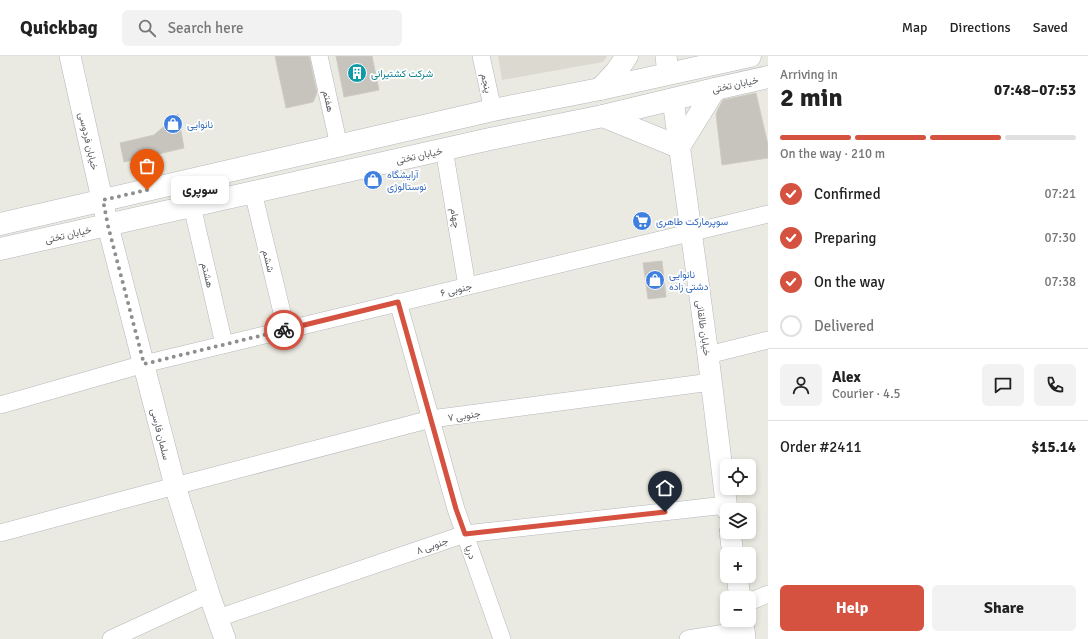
<!DOCTYPE html>
<html lang="en">
<head>
<meta charset="utf-8">
<style>
	:root { --surface:#fff; --page:#f2f2f2; --text:#222; --muted:#767676; --line:#e0e0e0; --accent:#d4523f }
	body { margin:0; font-family:Signika,Vazirmatn,sans-serif; background:var(--page); color:var(--text); height:100vh; display:flex; flex-direction:column; font-size:15px; white-space:nowrap }
	* { box-sizing:border-box; margin:0 }
	p { font-size:13px; color:var(--muted) }
	.icon { flex:none; width:22px; height:22px; fill:none; stroke:currentColor; stroke-width:2; stroke-linecap:round; stroke-linejoin:round }
	.map { position:relative; flex:1; overflow:hidden }
	.drawer { display:flex; flex-direction:column; background:var(--surface); width:320px }
	.drawer>* { flex:none }
	.buttons { position:absolute; left:720px; top:403px; display:grid; gap:8px }
	.buttons a { display:grid; place-items:center; width:36px; height:36px; border-radius:6px; background:var(--surface); box-shadow:0 2px 6px #0003; font-size:20px }
	.pin { position:absolute; display:grid; place-items:center; width:34px; height:34px; color:#fff; margin:-41px -17px; border-radius:50% 50% 50% 0; rotate:-45deg; box-shadow:0 0 4px #0007 }
	.pin .icon { rotate:45deg }
	.courier { position:absolute; display:grid; place-items:center; width:40px; height:40px; margin:-20px; border:3px solid #d4523f; border-radius:50%; background:#fff; color:#222; box-shadow:0 1px 5px #0007 }
	.bubble { position:absolute; height:28px; border-radius:6px; background:var(--surface); box-shadow:0 2px 6px #0003; font-size:13px; font-weight:800; line-height:28px; text-align:center }
	.headline em { font-style:normal; font-weight:800 }
	.headline div { display:flex; flex-direction:column-reverse }
	.headline { display:flex; align-items:center; justify-content:space-between; height:68px; padding:0 12px }
	h1 { font-size:26px; font-weight:800; line-height:30px }
	.bar { display:grid; grid-template-columns:repeat(4,1fr); gap:6px 4px; align-content:center; height:48px; padding:0 12px }
	.bar i { height:5px; border-radius:3px; background:var(--line) }
	.bar .selected { background:var(--accent) }
	.bar p { grid-column:span 4 }
	.line { display:flex; align-items:center; gap:10px; padding:0 12px; border-top:1px solid var(--line) }
	.line div { flex:1 }
	.round { display:grid; place-items:center; flex:none; width:42px; height:42px; border-radius:6px; background:var(--page) }
	ol { padding:0 12px; list-style:none }
	li { display:flex; align-items:center; gap:12px; height:44px }
	li p { margin-inline-start:auto }
	li .icon { padding:4px; border-radius:50%; background:var(--accent); color:#fff; stroke-width:4 }
	li:last-child { color:var(--muted) }
	li i { width:22px; height:22px; border:2px solid var(--line); border-radius:50% }
	.primary-button { display:flex; gap:8px; margin-top:auto; padding:8px 12px }
	.primary-button a { flex:1; height:46px; border-radius:6px; background:var(--accent); color:#fff; font-size:16px; font-weight:800; line-height:46px; text-align:center }
	.primary-button a+a { background:var(--page); color:var(--text) }
	header { display:flex; align-items:center; gap:24px; box-sizing:border-box; height:56px; padding:0 20px; background:var(--surface); border-bottom:1px solid var(--line) }
	header strong { font-size:19px }
	nav { display:flex; gap:22px; margin-inline-start:auto; font-size:14px }
	.search { width:280px; height:36px; background:var(--page); display:flex; align-items:center; gap:10px; box-sizing:border-box; padding:0 14px; border-radius:6px; color:var(--muted); font-size:15px }
	main { display:flex; flex:1; min-height:0 }
	.map>svg:first-child { display:block }
	.education { fill:#dbd9d0 }
	.building { fill:#c7c4be; stroke:#cfcbc1 }
	.lines { fill:none; stroke-linecap:round; stroke-linejoin:round }
	.minor-casing { stroke:#b4b7bb; stroke-width:18 }
	.tertiary-casing { stroke:#b4b7bb; stroke-width:22 }
	.secondary-casing { stroke:#b4b6bb; stroke-width:23 }
	.minor { stroke:#fff; stroke-width:17 }
	.tertiary { stroke:#fff; stroke-width:21 }
	.secondary { stroke:#fff; stroke-width:22 }
	.done { stroke:#8d8e8e; stroke-width:4; stroke-dasharray:0 7.2 }
	.route { stroke:#d4523f; stroke-width:5 }
	.labels { text-anchor:middle; stroke-width:3.5; stroke-linejoin:round; paint-order:stroke }
	.culture-label { font-size:10px; fill:#0d838f; stroke:#fff; text-anchor:start }
	.street-label { font-size:10px; fill:#5a5d61; stroke:#fff }
	.shop-label { font-size:10px; fill:#366cbe; stroke:#fff; text-anchor:start }
</style>
</head>
<body>
<header>
<strong>Quickbag</strong>
<div class="search"><svg class="icon" aria-label="search" viewBox="0 0 24 24"><circle cx="10" cy="10" r="6"/><path d="M15 15l6 6"/></svg>Search here</div>
<nav><a>Map</a><a>Directions</a><a>Saved</a></nav>
</header>
<main>
<div class="map">
<svg width="768" height="583" viewBox="0 0 768 583">
	<rect width="100%" height="100%" fill="#ebeae2"/>
	<path class="education" d="M498,0h109l-4,6 -101,18z"/>
	<g class="building">
		<path d="M275,0h34l8,37 -4,9 -27,6z"/>
		<path d="M336,0h36l7,34 -35,7z"/>
		<path d="M756,37l12,52v13l-46,7 -6,-51 2,-5 5,-9z"/>
		<path d="M178,58l6,34 -60,14 -4,-19 34,-8z"/>
		<path d="M662,205l4,36 -18,2 -5,-36z"/>
	</g>
	<g class="lines">
		<g class="minor-casing">
			<g id="minor">
				<path d="M319,0l20,90"/>
				<path d="M481,0l12,54"/>
				<path d="M444,93l23,137"/>
				<path d="M253,136l33,137"/>
				<path d="M192,150l32,138"/>
				<path d="M398,246l58,207 46,130"/>
				<path d="M708,299l60,-15"/>
				<path d="M0,349l144,-41 624,-150"/>
				<path d="M0,477l175,-47 256,-67 280,-37"/>
				<path d="M749,546l19,-8"/>
				<path d="M218,562l247,-84 261,-29"/>
				<path d="M111,583l98,-45"/>
				<path d="M688,583l56,-9"/>
			</g>
		</g>
		<g class="tertiary-casing">
			<g id="tertiary">
				<path d="M70,0l38,170 67,260 34,108 16,45"/>
				<path d="M666,0l2,18"/>
				<path d="M673,44l35,255 19,155"/>
				<path d="M730,476l3,22"/>
				<path d="M737,520l3,22"/>
				<path d="M743,564l2,19"/>
			</g>
		</g>
		<g class="secondary-casing">
			<g id="secondary">
				<path d="M600,33l16,-17 11,-16"/>
				<path d="M603,60l76,31 36,-58"/>
				<path d="M0,168l493,-114 107,-21 150,-33"/>
				<path d="M0,193l490,-110 113,-23 112,-27 53,-12"/>
			</g>
		</g>
		<use href="#minor" class="minor"/>
		<use href="#tertiary" class="tertiary"/>
		<use href="#secondary" class="secondary"/>
	</g>
	<g class="lines">
		<path class="done" d="M147,134l-44,10 5,26 36,138 140,-34"/>
		<path class="route" d="M284,274l114,-28 58,207 9,25 200,-22"/>
	</g>
	<defs>
		<g id="building-disc" transform="scale(1)"><circle r="9.5" fill="#0f9aa8" stroke="#fff"/><path d="M-4-6H4V6H1V3H-1V6H-4ZM-2.5-4.3h1.7v1.8h-1.7ZM.8-4.3h1.7v1.8H.8ZM-2.5-1h1.7V.8h-1.7ZM.8-1h1.7V.8H.8Z" fill="#fff"/></g>
		<g id="shop-disc" transform="scale(1)"><circle r="9.5" fill="#3f7fe0" stroke="#fff"/><path d="M-5-2.5h2.3a2.7 3.5 0 0 1 5.4 0H5L5.5 6h-11ZM-1.5-2.5h3a1.5 2.3 0 0 0-3 0Z" fill="#fff"/></g>
		<g id="supermarket-disc" transform="scale(1)"><circle r="9.5" fill="#3f7fe0" stroke="#fff"/><path d="M-6-5.5h2.5l.6 2H6L4.5 2H-2.5L-4.4-4H-6ZM-1.5 3.2a1.3 1.3 0 1 0 .1 0ZM3 3.2a1.3 1.3 0 1 0 .1 0Z" fill="#fff"/></g>
	</defs>
	<g fill-rule="evenodd">
		<use href="#building-disc" x="357" y="17"/>
		<use href="#shop-disc" x="173" y="68"/>
		<use href="#shop-disc" x="373" y="124"/>
		<use href="#supermarket-disc" x="642" y="165"/>
		<use href="#shop-disc" x="655" y="224"/>
	</g>
	<g class="labels">
		<g class="culture-label">
			<text x="371" y="21">شرکت کشتیرانی</text>
		</g>
		<g class="street-label">
			<text transform="translate(487 27) rotate(78)" y="4">پنجم</text>
			<text transform="translate(735 28) rotate(-12)" y="4">خیابان تختی</text>
			<text transform="translate(329 45) rotate(78)" y="4">هفتم</text>
			<text transform="translate(89 85) rotate(77)" y="4">خیابان فردوسی</text>
			<text transform="translate(419 99) rotate(-12)" y="4">خیابان تختی</text>
			<text transform="translate(456 162) rotate(81)" y="4">چهام</text>
			<text transform="translate(68 178) rotate(-13)" y="4">خیابان تختی</text>
			<text transform="translate(269 205) rotate(77)" y="4">ششم</text>
			<text transform="translate(208 219) rotate(77)" y="4">هشتم</text>
			<text transform="translate(456 233) rotate(-13)" y="4">۶ جنوبی</text>
			<text transform="translate(704 272) rotate(82)" y="4">خیابان طالقانی</text>
			<text transform="translate(464 359) rotate(-8)" y="4">۷ جنوبی</text>
			<text transform="translate(161 378) rotate(76)" y="4">سلمان فارسی</text>
			<text transform="translate(432 489) rotate(-19)" y="4">۸ جنوبی</text>
			<text transform="translate(471 496) rotate(70)" y="4">دریا</text>
		</g>
		<g class="shop-label">
			<text x="187" y="72">نانوایی</text>
			<text x="387" y="122">آرایشگاه<tspan x="387" dy="12">نوستالوژی</tspan></text>
			<text x="656" y="169">سوپرمارکت طاهری</text>
			<text x="669" y="222">نانوایی<tspan x="669" dy="12">دشتی زاده</tspan></text>
		</g>
	</g>
</svg>
<div class="buttons">
<a><svg class="icon" aria-label="locate" viewBox="0 0 24 24"><circle cx="12" cy="12" r="6"/><path d="M12 2v4M12 18v4M2 12h4M18 12h4"/></svg></a>
<a><svg class="icon" aria-label="layers" viewBox="0 0 24 24"><path d="M12 4l9 5-9 5-9-5zM3 14l9 5 9-5"/></svg></a>
<a>+</a>
<a>−</a>
</div>
<div class="pin" style="left:147px;top:134px;background:#ea580c"><svg class="icon" aria-label="bag" viewBox="0 0 24 24"><path d="M5 8h14l-1 12H6zM9 8a3 3 0 0 1 6 0"/></svg></div>
<div class="pin" style="left:665px;top:456px;background:#1f2937"><svg class="icon" aria-label="home" viewBox="0 0 24 24"><path d="M3 11l9-7 9 7M6 9v11h12V9"/></svg></div>
<div class="courier" style="left:284px;top:274px"><svg class="icon" aria-label="bike" viewBox="0 0 24 24"><circle cx="6" cy="16" r="4"/><circle cx="18" cy="16" r="4"/><path d="M6 16l4-8h5l3 8M10 8l3 8H6M13 5h3"/></svg></div>
<div class="bubble" style="left:171px;top:120px;width:58px">سوپری</div>
</div>
<section class="drawer">
<div class="headline"><div><h1>2 min</h1><p>Arriving in</p></div><em>07:48–07:53</em></div>
<div class="bar"><i class="selected"></i><i class="selected"></i><i class="selected"></i><i></i><p>On the way · 210 m</p></div>
<ol>
<li><svg class="icon" aria-label="check" viewBox="0 0 24 24"><path d="M5 12l5 5 9-10"/></svg>Confirmed<p>07:21</p></li>
<li><svg class="icon" aria-label="check" viewBox="0 0 24 24"><path d="M5 12l5 5 9-10"/></svg>Preparing<p>07:30</p></li>
<li><svg class="icon" aria-label="check" viewBox="0 0 24 24"><path d="M5 12l5 5 9-10"/></svg>On the way<p>07:38</p></li>
<li><i></i>Delivered</li>
</ol>
<div class="line" style="height:72px"><a class="round"><svg class="icon" aria-label="person" viewBox="0 0 24 24"><circle cx="12" cy="8" r="4"/><path d="M4 21q1-7 8-7t8 7"/></svg></a><div><b>Alex</b><p>Courier · 4.5</p></div><a class="round"><svg class="icon" aria-label="chat" viewBox="0 0 24 24"><path d="M4 5h16v11H9l-5 4z"/></svg></a><a class="round"><svg class="icon" aria-label="phone" viewBox="0 0 24 24"><path d="M5 4h4l2 5-3 2q2 4 5 5l2-3 5 2v4C11 20 4 13 5 4z"/></svg></a></div>
<div class="line" style="height:52px"><div>Order #2411</div><b>$15.14</b></div>
<div class="primary-button"><a>Help</a><a>Share</a></div>
</section>
</main>
</body>
</html>
